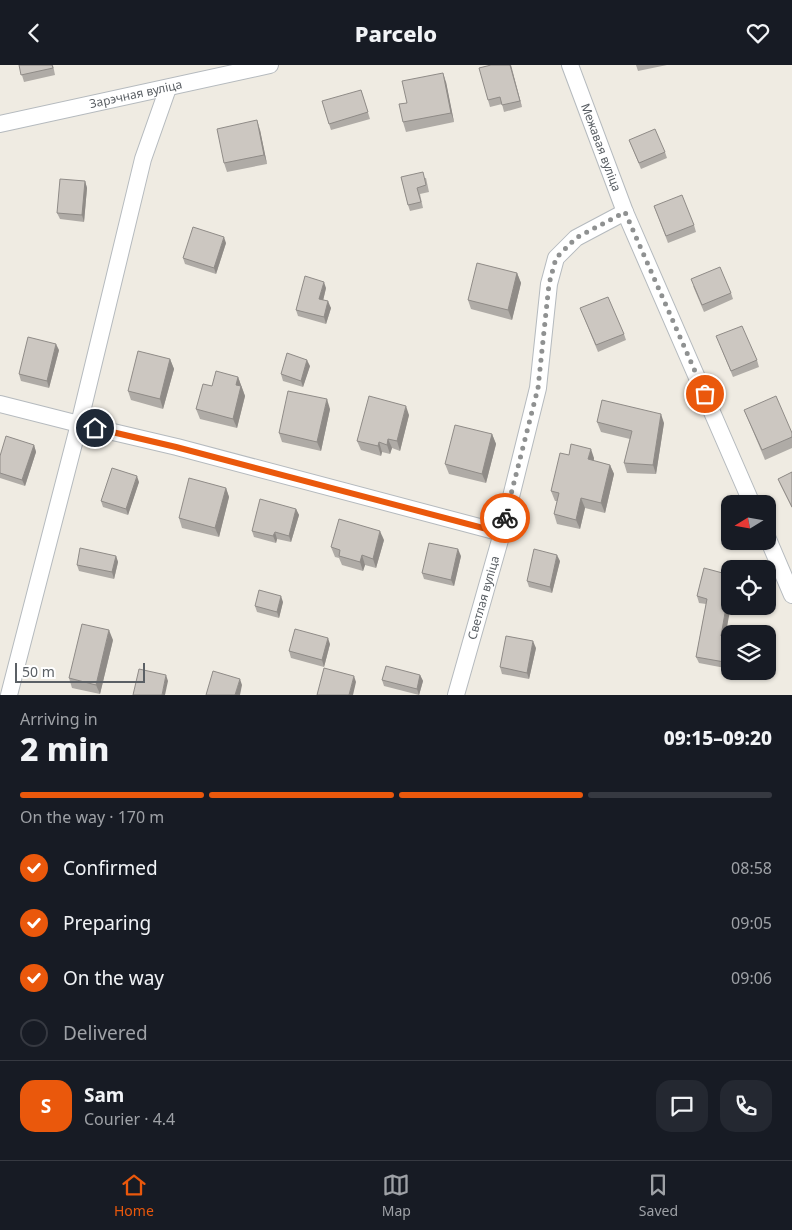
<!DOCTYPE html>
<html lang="en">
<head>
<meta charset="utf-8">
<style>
	:root { --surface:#171b24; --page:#242831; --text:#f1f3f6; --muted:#9ea1a6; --line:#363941; --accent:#ea580c }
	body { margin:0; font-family:"Noto Sans",sans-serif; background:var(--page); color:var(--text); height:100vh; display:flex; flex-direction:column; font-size:19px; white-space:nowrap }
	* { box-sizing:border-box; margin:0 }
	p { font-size:16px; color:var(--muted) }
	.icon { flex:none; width:28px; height:28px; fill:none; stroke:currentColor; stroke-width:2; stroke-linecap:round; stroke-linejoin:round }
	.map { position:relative; height:630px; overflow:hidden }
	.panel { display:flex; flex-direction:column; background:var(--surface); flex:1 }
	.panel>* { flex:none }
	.needle { width:32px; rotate:259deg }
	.fabs { position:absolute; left:721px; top:430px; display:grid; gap:10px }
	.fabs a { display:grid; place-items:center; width:55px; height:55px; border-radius:10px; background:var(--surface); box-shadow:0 1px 4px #0004; font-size:25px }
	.scale { position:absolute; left:15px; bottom:12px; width:130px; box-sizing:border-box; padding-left:5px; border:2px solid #5b6065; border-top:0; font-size:14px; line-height:18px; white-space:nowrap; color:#5b6065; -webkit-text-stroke:4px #fff; paint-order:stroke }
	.pin { position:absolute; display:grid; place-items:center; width:42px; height:42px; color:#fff; margin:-21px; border:2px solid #fff; border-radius:50%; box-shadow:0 1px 5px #0007 }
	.courier { position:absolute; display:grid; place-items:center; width:50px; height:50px; margin:-25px; border:4px solid #ea580c; border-radius:50%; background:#fff; color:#222; box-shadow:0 1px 6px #0007 }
	.overview em { font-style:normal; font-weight:800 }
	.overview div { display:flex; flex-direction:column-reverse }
	.overview { display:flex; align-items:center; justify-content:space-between; height:85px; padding:0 20px }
	h1 { font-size:32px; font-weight:800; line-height:38px }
	.bar { display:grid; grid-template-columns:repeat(4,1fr); gap:8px 5px; align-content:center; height:60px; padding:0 20px }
	.bar i { height:6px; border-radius:4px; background:var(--line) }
	.bar .current { background:var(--accent) }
	.bar p { grid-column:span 4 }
	.line { display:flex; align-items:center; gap:12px; padding:0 20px; border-top:1px solid var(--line) }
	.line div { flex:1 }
	.round { display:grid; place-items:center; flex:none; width:52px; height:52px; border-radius:15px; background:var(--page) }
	ol { padding:0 20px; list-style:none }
	li { display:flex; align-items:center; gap:15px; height:55px }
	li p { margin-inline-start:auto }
	li .icon { padding:5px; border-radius:50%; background:var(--accent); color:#fff; stroke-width:4 }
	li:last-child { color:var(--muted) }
	li i { width:28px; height:28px; border:2px solid var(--line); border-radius:50% }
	header { display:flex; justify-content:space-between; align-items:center; height:65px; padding:0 20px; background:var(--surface); font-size:22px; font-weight:800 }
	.menu { display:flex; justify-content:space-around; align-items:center; height:70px; border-top:1px solid var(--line); background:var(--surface); font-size:14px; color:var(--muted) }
	.menu a { display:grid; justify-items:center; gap:2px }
	.menu .current { color:var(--accent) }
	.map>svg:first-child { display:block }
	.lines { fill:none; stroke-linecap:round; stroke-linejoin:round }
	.street-casing { stroke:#b5babe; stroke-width:18 }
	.street { stroke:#fff; stroke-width:16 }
	.wall { fill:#afaba6 }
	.shaded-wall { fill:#8f8b87 }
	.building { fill:#ccc7c1; stroke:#8f8b87 }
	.done { stroke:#8f9191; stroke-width:5; stroke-dasharray:0 9 }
	.route { stroke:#ea580c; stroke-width:6 }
	.labels { text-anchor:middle; stroke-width:5; stroke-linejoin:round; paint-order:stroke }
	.street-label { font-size:12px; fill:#5b6065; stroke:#fff }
</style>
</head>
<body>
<header><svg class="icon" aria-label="back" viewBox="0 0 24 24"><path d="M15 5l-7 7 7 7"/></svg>Parcelo<svg class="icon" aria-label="heart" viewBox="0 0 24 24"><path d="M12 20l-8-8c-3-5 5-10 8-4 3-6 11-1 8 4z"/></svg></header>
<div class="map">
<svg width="792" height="630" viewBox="0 0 792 630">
	<rect width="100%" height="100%" fill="#efebe2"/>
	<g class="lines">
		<g class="street-casing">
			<g id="street">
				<path id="s1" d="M570,0l55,147 127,292"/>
				<path id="s2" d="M0,59l270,-59"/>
				<path d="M0,339l79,20 98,23 325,86"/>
				<path d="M768,474l24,56"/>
				<path d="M9,630l70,-271 64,-265 25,-71"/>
				<path id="s3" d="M456,630l46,-162 36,-145 11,-104 7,-26 20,-20 49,-26"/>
			</g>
		</g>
		<use href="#street" class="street"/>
	</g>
	<g class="wall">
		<path d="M19,0h34l2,10 -31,7z"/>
		<path d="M510,0l12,42 -18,5 -2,-8 -12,3 -2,-7z"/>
		<path d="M636,0h31l-29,6z"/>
		<path d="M446,17l8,40 -48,10 -3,-10 4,-19z"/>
		<path d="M361,25l9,29 -39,11 -2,-6z"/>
		<path d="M260,65l7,34 -40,8 -3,-9z"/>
		<path d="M629,75l36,12 2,6 -26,11z"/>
		<path d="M401,112l25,1 3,14 -9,2 3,14 -13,3 -2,-6z"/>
		<path d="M85,116l2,7 -3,34 -24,-3 -3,-6z"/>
		<path d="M654,141l40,19 2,7 -28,11z"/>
		<path d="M226,178l-10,31 -31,-10 -2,-6z"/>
		<path d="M517,208l4,10 -9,37 -41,-11 -3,-9z"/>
		<path d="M693,221l38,7 2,6 -29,13z"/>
		<path d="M326,223l-3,12 8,8 -5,16 -28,-8 -2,-6z"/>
		<path d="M583,250l41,19 2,6 -28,12z"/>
		<path d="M719,278l38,17 2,7 -26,10z"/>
		<path d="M59,285l-10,38 -28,-7 -2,-7z"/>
		<path d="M170,294l4,10 -11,40 -32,-9 -3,-9z"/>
		<path d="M310,301l-7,21 -20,-6 -2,-7z"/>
		<path d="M238,312l7,19 -8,32 -37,-9 -4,-10 16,-23z"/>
		<path d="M330,344l-9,42 -39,-9 -3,-9z"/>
		<path d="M744,345l48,23v15l-27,12z"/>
		<path d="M409,350l-9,36 -8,-3 -2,6 -8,-2 -1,4 -20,-6 -4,-9z"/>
		<path d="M597,357l67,1 -8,51 -29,-1 -3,-10 6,-24 -29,-7z"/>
		<path d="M492,369l4,10 -10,39 -37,-9 -4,-10z"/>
		<path d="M34,380l2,7 -11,34 -25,-8v-22z"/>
		<path d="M569,390l25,3v3l16,4 4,9 -9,39 -20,-5 -5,21 -23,-5 -3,-10 3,-13h-2l-4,-10z"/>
		<path d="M792,407v36l-11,-22 -3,-7z"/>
		<path d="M139,417l-11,33 -25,-8 -2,-6z"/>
		<path d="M226,423l3,9 -10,40 -37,-9 -3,-10z"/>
		<path d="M296,444l3,6 -8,27 -14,-3 -1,4 -22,-6 -2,-6z"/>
		<path d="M384,475l-8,28 -11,-3 -2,6 -21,-6 -3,-7 -4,-1 -4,-10z"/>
		<path d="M116,491l2,6 -4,17 -35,-8 -2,-6z"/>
		<path d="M461,491l-7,30 -30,-7 -2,-6z"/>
		<path d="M560,496l-8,32 -23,-6 -2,-6z"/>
		<path d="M704,503l24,52 -3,16 5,1v32l-31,-6 -3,-6 10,-53 -7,-1 -2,-7z"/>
		<path d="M283,537l-4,16 -22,-6 -2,-6z"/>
		<path d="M113,575l-13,54 -28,-6 -3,-10z"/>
		<path d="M330,579l-6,23 -33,-9 -2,-7z"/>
		<path d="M536,583l-7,31 -27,-5 -2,-7z"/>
		<path d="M420,610l3,6 -4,14 -35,-9 -2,-6z"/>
	</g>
	<g class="shaded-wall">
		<path d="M510,0h1l11,42 -2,-6z"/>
		<path d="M443,8l3,9 8,40 -3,-9z"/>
		<path d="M257,55l3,10 7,34 -3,-9z"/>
		<path d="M85,116l2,7 -3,34 -2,-7z"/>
		<path d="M224,172l2,6 -10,31 -2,-6z"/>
		<path d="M517,208l4,10 -9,37 -4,-10z"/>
		<path d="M324,217l2,6 -4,17 -3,-6z"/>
		<path d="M328,236l3,7 -5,16 -2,-7z"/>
		<path d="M56,279l3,6 -10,38 -2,-7z"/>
		<path d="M170,294l4,10 -11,40 -3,-10z"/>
		<path d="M307,295l3,6 -7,21 -2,-6z"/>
		<path d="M238,312l7,19 -8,32 -4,-9 3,-34z"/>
		<path d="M327,334l3,10 -9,42 -4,-9z"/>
		<path d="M406,341l3,9 -9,36 -3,-10z"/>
		<path d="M661,349l3,9 -8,51 -3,-9z"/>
		<path d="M492,369l4,10 -10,39 -4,-9z"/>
		<path d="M388,374l4,9 -2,6 -3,-9z"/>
		<path d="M379,377l3,10 -1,4 -3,-10z"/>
		<path d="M34,380l2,7 -11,34 -3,-6z"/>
		<path d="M591,384l3,9 -2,11 -4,-10z"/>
		<path d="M610,400l4,9 -9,39 -4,-10z"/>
		<path d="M137,411l2,6 -11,33 -2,-6z"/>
		<path d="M226,423l3,9 -10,40 -4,-9z"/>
		<path d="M581,433l4,10 -5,21 -4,-9z"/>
		<path d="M296,444l3,6 -8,27 -2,-6z"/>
		<path d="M380,466l4,9 -8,28 -3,-9z"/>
		<path d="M275,467l2,7 -1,4 -3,-7z"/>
		<path d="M458,484l3,7 -7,30 -3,-6z"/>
		<path d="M362,490l3,10 -2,6 -3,-9z"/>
		<path d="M557,490l3,6 -8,32 -2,-6z"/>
		<path d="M116,491l2,6 -4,17 -2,-7z"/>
		<path d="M730,530v11h1l-7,36 -3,-6 4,-23z"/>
		<path d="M281,531l2,6 -4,16 -2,-6z"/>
		<path d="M109,565l4,10 -13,54 -4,-9z"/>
		<path d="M328,573l2,6 -6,23 -2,-7z"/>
		<path d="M533,576l3,7 -7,31 -2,-6z"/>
		<path d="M166,610l2,6 -3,14h-3z"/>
		<path d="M420,610l3,6 -4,14 -2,-6z"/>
		<path d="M354,611l2,6 -3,13h-4z"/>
		<path d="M240,614l2,6 -2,10h-5z"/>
	</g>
	<g class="building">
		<path d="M19,0h33l1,3 -32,7z"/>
		<path d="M491,0h19l10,36 -18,4 -2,-8 -12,3 -9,-32z"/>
		<path d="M443,8l8,40 -48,9 -4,-18 8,-1 -5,-22z"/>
		<path d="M361,25l7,22 -39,12 -7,-23z"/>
		<path d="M257,55l7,35 -40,8 -7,-34z"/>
		<path d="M655,64l10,23 -26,11 -10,-23z"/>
		<path d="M423,107l3,13 -9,3 4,14 -13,3 -7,-28z"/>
		<path d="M60,114l25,2 -3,34 -25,-2z"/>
		<path d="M682,130l12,30 -28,11 -12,-30z"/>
		<path d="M193,162l31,10 -10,31 -31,-10z"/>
		<path d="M477,198l40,10 -9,37 -40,-10z"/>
		<path d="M720,202l11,26 -29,12 -11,-26z"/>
		<path d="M305,211l19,6 -5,17 9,2 -4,16 -28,-7z"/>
		<path d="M608,232l16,37 -28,11 -16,-37z"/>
		<path d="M742,261l15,34 -26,11 -15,-35z"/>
		<path d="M28,272l28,7 -9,37 -28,-7z"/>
		<path d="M138,286l32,8 -10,40 -32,-8z"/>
		<path d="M287,288l20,7 -6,21 -20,-7z"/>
		<path d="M216,306l22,6 -2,8 5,1 -8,33 -37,-10 7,-25 9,2z"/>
		<path d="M288,326l39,8 -10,43 -38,-9z"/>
		<path d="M369,331l37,10 -9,35 -9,-2 -1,6 -8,-3 -1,4 -21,-5z"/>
		<path d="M776,331l16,37v4l-30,13 -18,-40z"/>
		<path d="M602,335l59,14 -8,51 -29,-2 8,-32 -35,-9z"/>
		<path d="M455,360l37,9 -10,40 -37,-10z"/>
		<path d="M6,371l28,9 -12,35 -22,-7v-17z"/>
		<path d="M571,379l20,5 -3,10 22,6 -9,38 -20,-5 -5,22 -22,-6 5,-21 -8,-2 9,-38 9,2z"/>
		<path d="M112,403l25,8 -11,33 -25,-8z"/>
		<path d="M792,407v35l-14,-28z"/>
		<path d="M189,413l37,10 -11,40 -36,-10z"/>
		<path d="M260,434l36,10 -7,27 -14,-4 -2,4 -21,-5z"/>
		<path d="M339,454l41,12 -7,28 -11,-4 -2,7 -21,-6 1,-6 -9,-3z"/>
		<path d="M429,478l29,6 -7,31 -29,-7z"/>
		<path d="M80,483l36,8 -4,16 -35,-7z"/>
		<path d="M534,484l23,6 -7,32 -23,-6z"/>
		<path d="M704,503l26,7v20l-5,18 -4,23 9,1v26l-34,-6 11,-58 -10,-3z"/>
		<path d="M259,525l22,6 -4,16 -22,-6z"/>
		<path d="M82,559l27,6 -13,55 -27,-7z"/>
		<path d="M295,564l33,9 -6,22 -33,-9z"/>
		<path d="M506,571l27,5 -6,32 -27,-6z"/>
		<path d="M386,601l34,9 -3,14 -35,-9z"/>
		<path d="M324,603l30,8 -5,19h-32z"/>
		<path d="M139,604l27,6 -4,20h-29z"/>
		<path d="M213,606l27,8 -5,16h-29z"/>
	</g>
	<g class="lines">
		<path class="done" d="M505,453l33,-130 11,-104 7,-26 20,-20 49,-26 80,182"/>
		<path class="route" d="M95,363l81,19 326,86 3,-15"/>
	</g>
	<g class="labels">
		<g class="street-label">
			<text dy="4" stroke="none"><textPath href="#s2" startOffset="139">Зарэчная вуліца</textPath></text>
			<text dy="4" stroke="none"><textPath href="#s1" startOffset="88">Межавая вуліца</textPath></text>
			<text dy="4" stroke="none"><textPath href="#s3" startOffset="101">Светлая вуліца</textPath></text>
		</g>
	</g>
</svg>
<div class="fabs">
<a><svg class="needle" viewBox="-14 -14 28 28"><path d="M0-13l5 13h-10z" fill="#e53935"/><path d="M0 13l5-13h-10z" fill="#9ea1a6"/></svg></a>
<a><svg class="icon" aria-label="locate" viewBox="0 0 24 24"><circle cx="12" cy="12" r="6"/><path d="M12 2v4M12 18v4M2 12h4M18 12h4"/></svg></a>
<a><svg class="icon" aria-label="layers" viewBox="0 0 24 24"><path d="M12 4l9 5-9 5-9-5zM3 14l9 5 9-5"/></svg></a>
</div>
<div class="scale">50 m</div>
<div class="pin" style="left:705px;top:329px;background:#ea580c"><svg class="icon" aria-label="bag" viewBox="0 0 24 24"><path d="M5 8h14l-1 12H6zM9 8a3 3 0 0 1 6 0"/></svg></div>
<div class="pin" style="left:95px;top:363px;background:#1f2937"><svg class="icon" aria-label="home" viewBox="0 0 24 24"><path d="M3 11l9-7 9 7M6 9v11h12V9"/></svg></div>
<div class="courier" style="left:505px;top:453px"><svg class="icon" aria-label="bike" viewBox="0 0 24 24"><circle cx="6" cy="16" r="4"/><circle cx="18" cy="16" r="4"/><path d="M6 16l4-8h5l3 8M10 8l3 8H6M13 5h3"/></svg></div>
</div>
<section class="panel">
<div class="overview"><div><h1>2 min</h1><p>Arriving in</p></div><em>09:15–09:20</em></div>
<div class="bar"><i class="current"></i><i class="current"></i><i class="current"></i><i></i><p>On the way · 170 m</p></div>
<ol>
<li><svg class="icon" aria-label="check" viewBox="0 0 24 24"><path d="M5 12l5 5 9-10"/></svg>Confirmed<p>08:58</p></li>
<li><svg class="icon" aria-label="check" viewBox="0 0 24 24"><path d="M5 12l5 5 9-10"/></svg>Preparing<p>09:05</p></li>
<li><svg class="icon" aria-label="check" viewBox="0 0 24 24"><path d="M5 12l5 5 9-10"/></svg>On the way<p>09:06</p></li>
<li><i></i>Delivered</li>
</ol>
<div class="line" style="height:90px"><b class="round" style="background:var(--accent);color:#fff">S</b><div><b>Sam</b><p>Courier · 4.4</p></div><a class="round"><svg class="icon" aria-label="chat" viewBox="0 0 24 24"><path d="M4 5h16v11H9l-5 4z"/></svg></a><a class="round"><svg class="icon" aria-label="phone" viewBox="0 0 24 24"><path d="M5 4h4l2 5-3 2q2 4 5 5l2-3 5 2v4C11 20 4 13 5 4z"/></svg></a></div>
</section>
<nav class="menu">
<a class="current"><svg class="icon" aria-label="home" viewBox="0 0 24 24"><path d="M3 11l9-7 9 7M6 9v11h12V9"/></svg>Home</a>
<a><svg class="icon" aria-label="map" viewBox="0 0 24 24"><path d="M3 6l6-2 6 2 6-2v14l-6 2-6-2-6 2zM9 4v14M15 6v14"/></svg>Map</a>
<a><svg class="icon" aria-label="saved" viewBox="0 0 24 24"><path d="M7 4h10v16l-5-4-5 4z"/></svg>Saved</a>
</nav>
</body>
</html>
